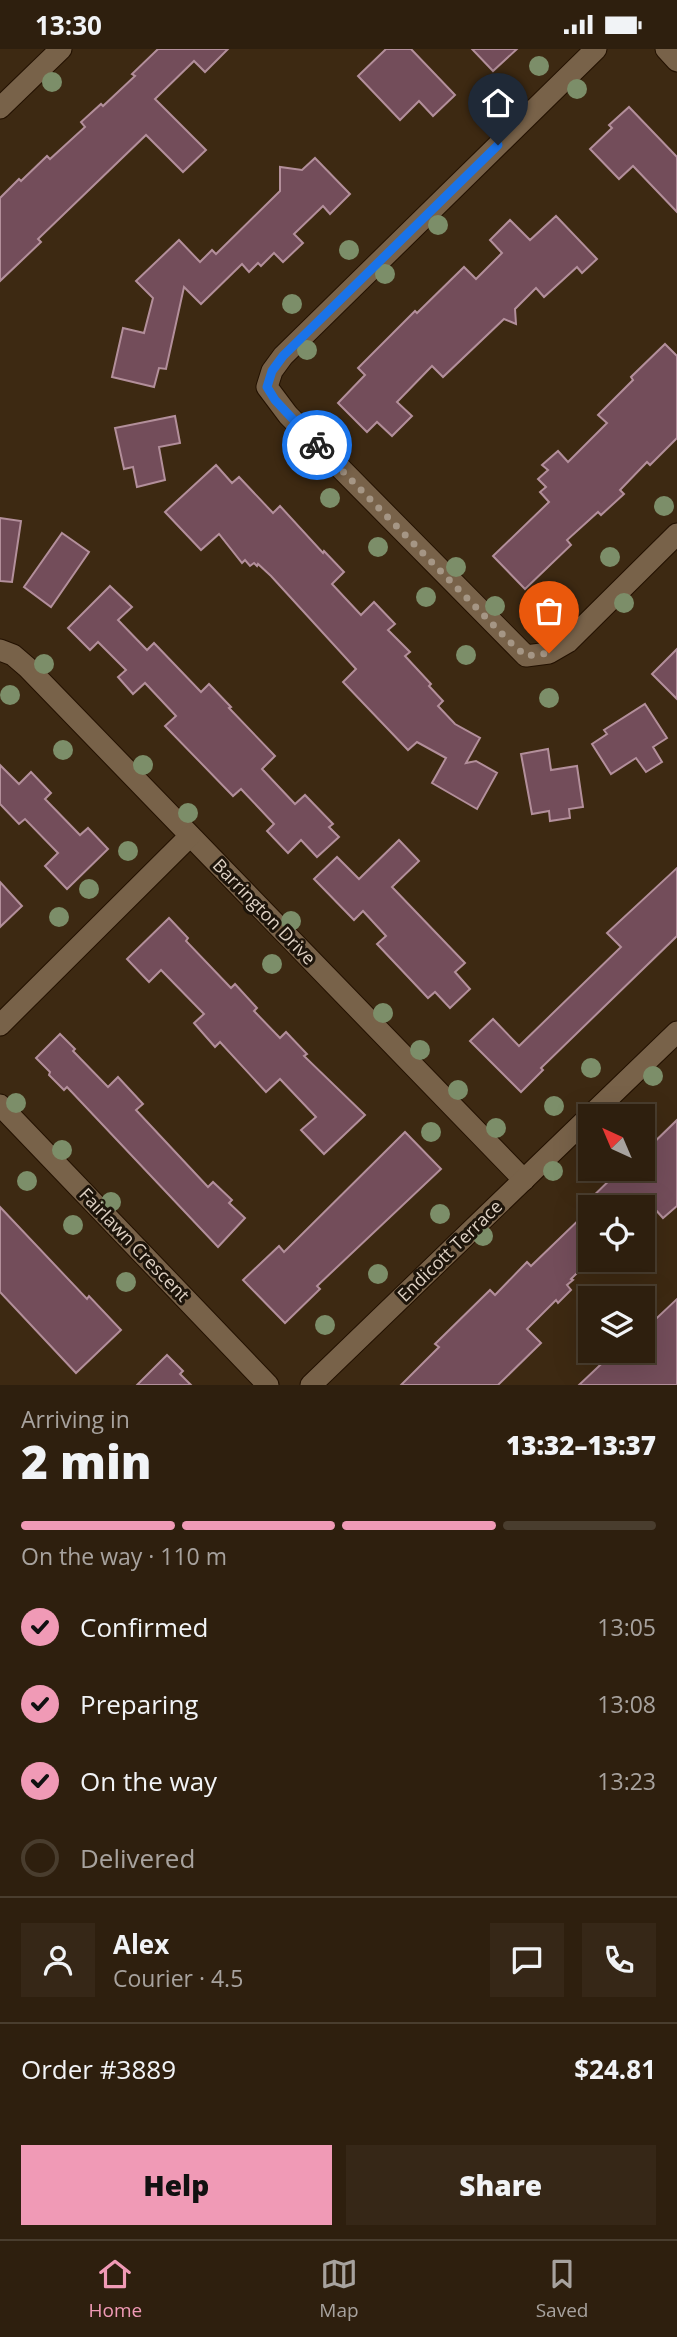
<!DOCTYPE html>
<html lang="en">
<head>
<meta charset="utf-8">
<style>
	:root { --surface:#2e1f0e; --page:#362717; --text:#f1f3f6; --muted:#a7a29e; --line:#493d2e; --accent:#f09ab6 }
	body { margin:0; font-family:"Open Sans",sans-serif; background:var(--page); color:var(--text); height:100vh; display:flex; flex-direction:column; font-size:26px; white-space:nowrap }
	* { box-sizing:border-box; margin:0 }
	p { font-size:23px; color:var(--muted) }
	.icon { flex:none; width:38px; height:38px; fill:none; stroke:currentColor; stroke-width:2; stroke-linecap:round; stroke-linejoin:round }
	.map { position:relative; height:1336px; overflow:hidden }
	.sheet { display:flex; flex-direction:column; background:var(--surface); flex:1 }
	.sheet>* { flex:none }
	.needle { width:46px; rotate:316deg }
	.tools { position:absolute; left:578px; top:1055px; display:grid; gap:14px }
	.tools a { display:grid; place-items:center; width:77px; height:77px; border-radius:0px; background:var(--surface); box-shadow:0 7px 28px #0002,0 0 0 2px var(--line); font-size:35px }
	.pin { position:absolute; display:grid; place-items:center; width:60px; height:60px; color:#fff; margin:-72px -30px; border-radius:50% 50% 50% 0; rotate:-45deg; box-shadow:0 0 7px #0007 }
	.pin .icon { rotate:45deg }
	.courier { position:absolute; display:grid; place-items:center; width:70px; height:70px; margin:-35px; border:5px solid #1a73e8; border-radius:50%; background:#fff; color:#222; box-shadow:0 2px 9px #0007 }
	.head em { font-style:normal; font-weight:800 }
	.head div { display:flex; flex-direction:column-reverse }
	.head { display:flex; align-items:center; justify-content:space-between; height:119px; padding:0 21px }
	h1 { font-size:46px; font-weight:800; line-height:52px }
	.bar { display:grid; grid-template-columns:repeat(4,1fr); gap:10px 7px; align-content:center; height:84px; padding:0 21px }
	.bar i { height:9px; border-radius:5px; background:var(--line) }
	.bar .active { background:var(--accent) }
	.bar p { grid-column:span 4 }
	.line { display:flex; align-items:center; gap:18px; padding:0 21px; border-top:2px solid var(--line) }
	.line div { flex:1 }
	.round { display:grid; place-items:center; flex:none; width:74px; height:74px; border-radius:0px; background:var(--page) }
	ol { padding:0 21px; list-style:none }
	li { display:flex; align-items:center; gap:21px; height:77px }
	li p { margin-inline-start:auto }
	li .icon { padding:7px; border-radius:50%; background:var(--accent); color:#111; stroke-width:4 }
	li:last-child { color:var(--muted) }
	li i { width:38px; height:38px; border:4px solid var(--line); border-radius:50% }
	.button { display:flex; gap:14px; margin-top:auto; padding:14px 21px }
	.button a { flex:1; height:80px; border-radius:0px; background:var(--accent); color:#111; font-size:28px; font-weight:800; line-height:80px; text-align:center }
	.button a+a { background:var(--page); color:var(--text) }
	.status { display:flex; justify-content:space-between; align-items:center; height:49px; padding:0 35px; background:var(--surface); direction:ltr }
	.status svg { height:19px; fill:currentColor }
	.menu { display:flex; justify-content:space-around; align-items:center; height:98px; border-top:2px solid var(--line); background:var(--surface); font-size:19px; color:var(--muted) }
	.menu a { display:grid; justify-items:center; gap:4px }
	.menu .active { color:var(--accent) }
	.map>svg:first-child { display:block }
	.building { fill:#734d5a; stroke:#b38f9b; stroke-width:2 }
	.lines { fill:none; stroke-linecap:round; stroke-linejoin:round }
	.minor-casing { stroke:#231100; stroke-width:23 }
	.minor { stroke:#786249; stroke-width:21 }
	.tree { fill:#7c8e69 }
	.done { stroke:#a59685; stroke-width:7; stroke-dasharray:0 12.6 }
	.route { stroke:#1a73e8; stroke-width:9 }
	.labels { text-anchor:middle; stroke-width:6; stroke-linejoin:round; paint-order:stroke }
	.street-label { font-size:18px; fill:#ddd0c3; stroke:#1d140a }
</style>
</head>
<body>
<div class="status"><b>13:30</b><svg viewBox="0 0 49 12"><path d="M0 12V9h3v3zM5 12V6h3v6zM10 12V3h3v9zM15 12V0h3v12zM26 1h20v11H26zM47 4h2v5h-2z"/></svg></div>
<div class="map">
<svg width="677" height="1336" viewBox="0 0 677 1336">
	<rect width="100%" height="100%" fill="#3d2912"/>
	<g class="building">
		<path d="M158,0h70l-23,23 -11,-11 -39,38 51,51 -23,22 -37,-37 -108,104 3,3 -41,39v-83l19,-19 2,2 26,-25 3,3 35,-32 -4,-5 20,-18 2,2 32,-30 -3,-2z"/>
		<path d="M386,0h25l44,46 -22,21 -14,-15 -19,19 -42,-44z"/>
		<path d="M472,0h45l-24,22z"/>
		<path d="M629,58l48,50v55l-44,-46 -14,13 -29,-30 22,-21 -3,-3z"/>
		<path d="M315,109l35,36 -20,20 -7,-8 -29,28 9,9 -20,19 -9,-9 -13,13 -3,-3 -9,9 -7,-8 -41,40 -17,-17 -18,82 -7,-1 -5,19 -42,-10 11,-49 21,5 9,-35 -17,-17 43,-41 21,22 12,-12 4,4 64,-63v-24l22,3z"/>
		<path d="M556,167l41,43 -15,14 -5,-6 -33,30 -8,-9 -21,21 1,15 -12,-5 -61,58 -11,-11 -35,36 15,14 -20,20 -15,-14 -10,10 -29,-29 27,-28 -7,-7 57,-57 2,2 47,-46 12,12 26,-26 -12,-13 20,-20 20,20z"/>
		<path d="M665,295l12,12v82l-27,27 -3,-3 -27,28 4,4 -23,21 -3,-3 -31,28 4,5 -46,44 -32,-33 56,-54 -9,-10 6,-5 -8,-8 10,-9 -6,-5 16,-14 10,11 39,-39 -9,-8 35,-35 -2,-3z"/>
		<path d="M175,367l5,27 -21,4 6,33 -28,7 -4,-20 -9,2 -9,-41z"/>
		<path d="M216,416l16,18 7,-6 34,36 7,-7 43,47 1,-2 20,21 -12,12 29,31 13,-13 21,22 -7,6 22,22 -5,4 26,28 -2,2 14,15 -5,5 17,18 25,14 -14,25 10,-2 21,12 -20,36 -45,-26 14,-25 -29,-16 -9,8 -65,-68 13,-13 -85,-93 -13,-12 -1,2 -3,-3 -4,3 -5,-6 -3,3 -23,-29 -18,16 -36,-38z"/>
		<path d="M0,469l21,3 -9,61 -12,-1z"/>
		<path d="M62,484l27,19 -38,55 -27,-20z"/>
		<path d="M110,537l22,21 -14,13 29,30 7,-7 47,49 8,-8 22,23 -2,1 46,48 -13,13 33,35 10,-9 28,29 -4,3 10,10 -22,20 -16,-17 -13,13 -21,-22 7,-7 -33,-35 -8,7 -68,-70 11,-10 -31,-33 -12,11 -15,-17 8,-7 -28,-28 -8,8 -22,-22z"/>
		<path d="M677,600v50l-25,-25z"/>
		<path d="M645,655l22,34 -14,9 9,15 -16,10 -10,-14 -25,16 -19,-30 15,-10 -3,-4z"/>
		<path d="M548,700l3,21 26,-4 6,41 -14,2 1,9 -20,3 -1,-10 -17,3 -11,-60z"/>
		<path d="M0,716l19,19 12,-12 20,21 -6,6 35,36 8,-7 20,21 -41,40 -22,-23 13,-13 -33,-34 -6,5 -19,-20z"/>
		<path d="M399,791l20,21 -27,26 73,76 -10,9 15,17 -20,19 -15,-16 -7,6 -51,-54 9,-8 -23,-25 -9,9 -40,-41 23,-22 22,22z"/>
		<path d="M677,819v68l-136,132 2,2 -22,22 -51,-51 23,-22 26,27 102,-99 -14,-14z"/>
		<path d="M0,833l22,24 -22,21z"/>
		<path d="M169,869l19,20 -2,3 45,47 4,-4 22,24 -3,3 26,27 6,-6 21,22 -3,2 61,59 -41,39 -23,-24 15,-13 -36,-38 -14,13 -46,-50 -5,5 -21,-24 10,-9 -43,-44 -12,12 -22,-23z"/>
		<path d="M60,985l15,15 -2,2 35,36 10,-10 25,27 -7,6 72,77 5,-5 19,18 -3,3 16,15 -27,29 -151,-160 -3,3 -15,-15 1,-3 -14,-14z"/>
		<path d="M677,1071v86l-14,12 -9,-10 -11,9 -1,-10h-60l39,-38h21v-15z"/>
		<path d="M405,1083l36,37 -124,117 3,3 -35,34 -42,-43 36,-34 5,6z"/>
		<path d="M0,1158l87,92 2,-3 32,34 -45,43 -76,-81z"/>
		<path d="M590,1160v51l-19,19 2,1 -6,5 4,5 -13,13 -2,-3 -29,29 14,14 -43,42h-97l38,-38 -4,-3 55,-54 5,5 32,-33 4,4z"/>
		<path d="M677,1250v86h-98l36,-34h27v-19z"/>
		<path d="M167,1306l16,16 -3,3 11,11h-54z"/>
	</g>
	<g class="lines">
		<g class="minor-casing">
			<g id="minor">
				<path d="M596,0l-313,307 -11,15 -5,16 21,28 238,241 23,-3 19,-11 109,-108"/>
				<path d="M666,0l11,12"/>
				<path d="M0,59l61,-59"/>
				<path d="M0,601l13,5 14,12 497,513"/>
				<path d="M0,976l190,-189"/>
				<path d="M0,1056l268,280"/>
				<path d="M311,1336l366,-353"/>
			</g>
		</g>
		<use href="#minor" class="minor"/>
	</g>
	<g class="tree">
		<circle cx="539" cy="17" r="10"/>
		<circle cx="52" cy="33" r="10"/>
		<circle cx="577" cy="40" r="10"/>
		<circle cx="438" cy="176" r="10"/>
		<circle cx="349" cy="201" r="10"/>
		<circle cx="385" cy="225" r="10"/>
		<circle cx="292" cy="255" r="10"/>
		<circle cx="307" cy="301" r="10"/>
		<circle cx="330" cy="449" r="10"/>
		<circle cx="664" cy="457" r="10"/>
		<circle cx="378" cy="498" r="10"/>
		<circle cx="610" cy="508" r="10"/>
		<circle cx="456" cy="518" r="10"/>
		<circle cx="426" cy="548" r="10"/>
		<circle cx="624" cy="554" r="10"/>
		<circle cx="495" cy="557" r="10"/>
		<circle cx="466" cy="606" r="10"/>
		<circle cx="44" cy="615" r="10"/>
		<circle cx="10" cy="646" r="10"/>
		<circle cx="549" cy="649" r="10"/>
		<circle cx="63" cy="701" r="10"/>
		<circle cx="143" cy="716" r="10"/>
		<circle cx="188" cy="764" r="10"/>
		<circle cx="128" cy="802" r="10"/>
		<circle cx="89" cy="840" r="10"/>
		<circle cx="59" cy="868" r="10"/>
		<circle cx="291" cy="872" r="10"/>
		<circle cx="272" cy="915" r="10"/>
		<circle cx="383" cy="964" r="10"/>
		<circle cx="420" cy="1001" r="10"/>
		<circle cx="591" cy="1019" r="10"/>
		<circle cx="653" cy="1027" r="10"/>
		<circle cx="458" cy="1041" r="10"/>
		<circle cx="16" cy="1054" r="10"/>
		<circle cx="554" cy="1057" r="10"/>
		<circle cx="496" cy="1079" r="10"/>
		<circle cx="431" cy="1083" r="10"/>
		<circle cx="62" cy="1101" r="10"/>
		<circle cx="553" cy="1122" r="10"/>
		<circle cx="27" cy="1132" r="10"/>
		<circle cx="111" cy="1153" r="10"/>
		<circle cx="440" cy="1165" r="10"/>
		<circle cx="73" cy="1176" r="10"/>
		<circle cx="483" cy="1187" r="10"/>
		<circle cx="378" cy="1225" r="10"/>
		<circle cx="126" cy="1233" r="10"/>
		<circle cx="325" cy="1276" r="10"/>
	</g>
	<g class="lines">
		<path class="done" d="M317,396l196,200 13,11 23,-3"/>
		<path class="route" d="M317,396l-42,-45 -8,-13 5,-16 11,-15 215,-211"/>
	</g>
	<g class="labels">
		<g class="street-label">
			<text transform="translate(264 863) rotate(46)" y="6">Barrington Drive</text>
			<text transform="translate(134 1196) rotate(46)" y="6">Fairlawn Crescent</text>
			<text transform="translate(450 1202) rotate(-44)" y="6">Endicott Terrace</text>
		</g>
	</g>
</svg>
<div class="tools">
<a><svg class="needle" viewBox="-14 -14 28 28"><path d="M0-13l5 13h-10z" fill="#e53935"/><path d="M0 13l5-13h-10z" fill="#a7a29e"/></svg></a>
<a><svg class="icon" aria-label="locate" viewBox="0 0 24 24"><circle cx="12" cy="12" r="6"/><path d="M12 2v4M12 18v4M2 12h4M18 12h4"/></svg></a>
<a><svg class="icon" aria-label="layers" viewBox="0 0 24 24"><path d="M12 4l9 5-9 5-9-5zM3 14l9 5 9-5"/></svg></a>
</div>
<div class="pin" style="left:549px;top:604px;background:#ea580c"><svg class="icon" aria-label="bag" viewBox="0 0 24 24"><path d="M5 8h14l-1 12H6zM9 8a3 3 0 0 1 6 0"/></svg></div>
<div class="pin" style="left:498px;top:96px;background:#1f2937"><svg class="icon" aria-label="home" viewBox="0 0 24 24"><path d="M3 11l9-7 9 7M6 9v11h12V9"/></svg></div>
<div class="courier" style="left:317px;top:396px"><svg class="icon" aria-label="bike" viewBox="0 0 24 24"><circle cx="6" cy="16" r="4"/><circle cx="18" cy="16" r="4"/><path d="M6 16l4-8h5l3 8M10 8l3 8H6M13 5h3"/></svg></div>
</div>
<section class="sheet">
<div class="head"><div><h1>2 min</h1><p>Arriving in</p></div><em>13:32–13:37</em></div>
<div class="bar"><i class="active"></i><i class="active"></i><i class="active"></i><i></i><p>On the way · 110 m</p></div>
<ol>
<li><svg class="icon" aria-label="check" viewBox="0 0 24 24"><path d="M5 12l5 5 9-10"/></svg>Confirmed<p>13:05</p></li>
<li><svg class="icon" aria-label="check" viewBox="0 0 24 24"><path d="M5 12l5 5 9-10"/></svg>Preparing<p>13:08</p></li>
<li><svg class="icon" aria-label="check" viewBox="0 0 24 24"><path d="M5 12l5 5 9-10"/></svg>On the way<p>13:23</p></li>
<li><i></i>Delivered</li>
</ol>
<div class="line" style="height:126px"><a class="round"><svg class="icon" aria-label="person" viewBox="0 0 24 24"><circle cx="12" cy="8" r="4"/><path d="M4 21q1-7 8-7t8 7"/></svg></a><div><b>Alex</b><p>Courier · 4.5</p></div><a class="round"><svg class="icon" aria-label="chat" viewBox="0 0 24 24"><path d="M4 5h16v11H9l-5 4z"/></svg></a><a class="round"><svg class="icon" aria-label="phone" viewBox="0 0 24 24"><path d="M5 4h4l2 5-3 2q2 4 5 5l2-3 5 2v4C11 20 4 13 5 4z"/></svg></a></div>
<div class="line" style="height:91px"><div>Order #3889</div><b>$24.81</b></div>
<div class="button"><a>Help</a><a>Share</a></div>
</section>
<nav class="menu">
<a class="active"><svg class="icon" aria-label="home" viewBox="0 0 24 24"><path d="M3 11l9-7 9 7M6 9v11h12V9"/></svg>Home</a>
<a><svg class="icon" aria-label="map" viewBox="0 0 24 24"><path d="M3 6l6-2 6 2 6-2v14l-6 2-6-2-6 2zM9 4v14M15 6v14"/></svg>Map</a>
<a><svg class="icon" aria-label="saved" viewBox="0 0 24 24"><path d="M7 4h10v16l-5-4-5 4z"/></svg>Saved</a>
</nav>
</body>
</html>
